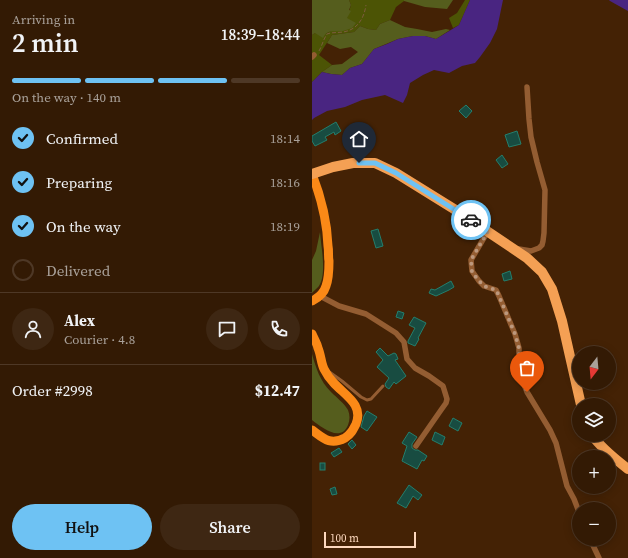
<!DOCTYPE html>
<html lang="en">
<head>
<meta charset="utf-8">
<style>
	:root { --surface:#331a04; --page:#3e2713; --text:#f1f3f6; --muted:#a9a19a; --line:#4e3826; --accent:#6ec2f3 }
	body { margin:0; font-family:"Source Serif 4",serif; background:var(--page); color:var(--text); height:100vh; display:flex; flex-direction:column; font-size:15px; white-space:nowrap }
	* { box-sizing:border-box; margin:0 }
	p { font-size:13px; color:var(--muted) }
	.icon { flex:none; width:22px; height:22px; fill:none; stroke:currentColor; stroke-width:2; stroke-linecap:round; stroke-linejoin:round }
	.map { position:relative; flex:1; overflow:hidden }
	.panel { display:flex; flex-direction:column; background:var(--surface); width:312px }
	.panel>* { flex:none }
	.needle { width:26px; rotate:196deg }
	.controls { position:absolute; left:260px; top:346px; display:grid; gap:8px }
	.controls a { display:grid; place-items:center; width:44px; height:44px; border-radius:50%; background:var(--surface); box-shadow:0 2px 10px #0003,0 0 0 1px var(--line); font-size:20px }
	.scale { position:absolute; left:12px; bottom:10px; width:92px; box-sizing:border-box; padding-left:4px; border:2px solid #fdd8be; border-top:0; font-size:11px; line-height:14px; white-space:nowrap; color:#fdd8be; -webkit-text-stroke:3px #442205; paint-order:stroke }
	.pin { position:absolute; display:grid; place-items:center; width:34px; height:34px; color:#fff; margin:-41px -17px; border-radius:50% 50% 50% 0; rotate:-45deg; box-shadow:0 0 4px #0007 }
	.pin .icon { rotate:45deg }
	.courier { position:absolute; display:grid; place-items:center; width:40px; height:40px; margin:-20px; border:3px solid #6ec2f3; border-radius:50%; background:#fff; color:#222; box-shadow:0 1px 5px #0007 }
	.overview em { font-style:normal; font-weight:600 }
	.overview div { display:flex; flex-direction:column-reverse }
	.overview { display:flex; align-items:center; justify-content:space-between; height:68px; padding:0 12px }
	h1 { font-size:26px; font-weight:600; line-height:30px }
	.bar { display:grid; grid-template-columns:repeat(4,1fr); gap:6px 4px; align-content:center; height:48px; padding:0 12px }
	.bar i { height:5px; border-radius:3px; background:var(--line) }
	.bar .on { background:var(--accent) }
	.bar p { grid-column:span 4 }
	.line { display:flex; align-items:center; gap:10px; padding:0 12px; border-top:1px solid var(--line) }
	.line div { flex:1 }
	.round { display:grid; place-items:center; flex:none; width:42px; height:42px; border-radius:21px; background:var(--page) }
	ol { padding:0 12px; list-style:none }
	li { display:flex; align-items:center; gap:12px; height:44px }
	li p { margin-inline-start:auto }
	li .icon { padding:4px; border-radius:50%; background:var(--accent); color:#111; stroke-width:4 }
	li:last-child { color:var(--muted) }
	li i { width:22px; height:22px; border:2px solid var(--line); border-radius:50% }
	.button { display:flex; gap:8px; margin-top:auto; padding:8px 12px }
	.button a { flex:1; height:46px; border-radius:24px; background:var(--accent); color:#111; font-size:16px; font-weight:600; line-height:46px; text-align:center }
	.button a+a { background:var(--page); color:var(--text) }
	main { display:flex; flex:1; min-height:0 }
	.map>svg:first-child { display:block }
	.green { fill:#4c5405 }
	.forest { fill:#555d1d }
	.water { fill:#492581 }
	.building { fill:#184c41; stroke:#247e6c }
	.lines { fill:none; stroke-linecap:round; stroke-linejoin:round }
	.path { stroke:#7d5b3e; stroke-width:1; stroke-dasharray:4 2; stroke-linecap:butt }
	.service { stroke:#945d32; stroke-width:3 }
	.minor { stroke:#945d32; stroke-width:5.5 }
	.primary { stroke:#fb8917; stroke-width:9 }
	.trunk { stroke:#f4a054; stroke-width:10 }
	.done { stroke:#bc987d; stroke-width:4; stroke-dasharray:0 7.2 }
	.route { stroke:#6ec2f3; stroke-width:5 }
</style>
</head>
<body>
<main>
<section class="panel">
<div class="overview"><div><h1>2 min</h1><p>Arriving in</p></div><em>18:39–18:44</em></div>
<div class="bar"><i class="on"></i><i class="on"></i><i class="on"></i><i></i><p>On the way · 140 m</p></div>
<ol>
<li><svg class="icon" aria-label="check" viewBox="0 0 24 24"><path d="M5 12l5 5 9-10"/></svg>Confirmed<p>18:14</p></li>
<li><svg class="icon" aria-label="check" viewBox="0 0 24 24"><path d="M5 12l5 5 9-10"/></svg>Preparing<p>18:16</p></li>
<li><svg class="icon" aria-label="check" viewBox="0 0 24 24"><path d="M5 12l5 5 9-10"/></svg>On the way<p>18:19</p></li>
<li><i></i>Delivered</li>
</ol>
<div class="line" style="height:72px"><a class="round"><svg class="icon" aria-label="person" viewBox="0 0 24 24"><circle cx="12" cy="8" r="4"/><path d="M4 21q1-7 8-7t8 7"/></svg></a><div><b>Alex</b><p>Courier · 4.8</p></div><a class="round"><svg class="icon" aria-label="chat" viewBox="0 0 24 24"><path d="M4 5h16v11H9l-5 4z"/></svg></a><a class="round"><svg class="icon" aria-label="phone" viewBox="0 0 24 24"><path d="M5 4h4l2 5-3 2q2 4 5 5l2-3 5 2v4C11 20 4 13 5 4z"/></svg></a></div>
<div class="line" style="height:52px"><div>Order #2998</div><b>$12.47</b></div>
<div class="button"><a>Help</a><a>Share</a></div>
</section>
<div class="map">
<svg width="316" height="558" viewBox="0 0 316 558">
	<rect width="100%" height="100%" fill="#442205"/>
	<g class="green">
		<path d="M37,0h55v1l-8,6 -6,13 -10,4 -4,6 -8,-1 -8,-3 -6,6 -22,3 -13,20 13,10 -10,7 -10,10v-47l3,-2 10,1 6,-3 12,-1 8,-25z"/>
		<path d="M153,0h5l-11,25 -6,3 -4,-10 8,-5z"/>
	</g>
	<g class="forest">
		<path d="M0,0h37l2,5 -2,5 2,1 -4,7 9,5 -4,5c-3,1 -6,2 -9,3 -9,1 -16,-2 -20,7l-8,-5 -3,2z"/>
		<path d="M92,0h49l-6,9 -22,-2 -21,-6z"/>
		<path d="M78,20l15,7 12,2 15,3 14,-3 4,1 -14,9 -11,-3h-12l-15,3 -24,10 -12,15 -12,4 -8,7 -11,-1 -9,-2 10,-7 10,-1 16,-12 -7,-5 -11,2 -13,-6 5,-8 22,-3 6,-6 8,3 8,1 4,-6z"/>
		<path d="M8,232c1,15 7,41 -1,54 -2,2 -5,5 -7,7v-33l4,-9z"/>
		<path d="M0,354c4,14 8,27 19,38 6,6 13,11 17,18 2,5 2,10 0,15 -7,18 -27,2 -36,-5z"/>
	</g>
	<g class="water">
		<path d="M158,0h33l-6,29 -7,14 -10,14 -5,6 -13,3 -13,7 -15,-3 -11,5 -13,8 -3,12 -4,8 -18,-8 -23,5 -17,7 -18,4 -13,7 -2,2v-38l10,-10 9,2 11,1 8,-7 12,-4 12,-15 13,-5 11,-5 15,-3h12l11,3 23,-14z"/>
		<path d="M297,0h19v11l-18,-10z"/>
	</g>
	<g class="building">
		<path d="M154,105l6,6 -6,7 -7,-7z"/>
		<path d="M24,122l5,9 -6,4 -1,-3 -9,5 2,3 -12,6 -3,-5v-5z"/>
		<path d="M205,131l4,13 -12,3 -4,-12z"/>
		<path d="M190,155l6,9 -6,4 -6,-8z"/>
		<path d="M66,229l5,17 -7,2 -5,-17z"/>
		<path d="M198,271l2,8 -8,2 -2,-7z"/>
		<path d="M139,281l3,6 -5,3 -13,6 -7,-3 2,-4 4,1z"/>
		<path d="M86,311l6,2 -2,6 -6,-2z"/>
		<path d="M102,317l12,6 -8,15 1,1 -4,7 -7,-3v-2l7,-13 -6,-3z"/>
		<path d="M68,348l8,8 6,-3 2,1 2,5 -3,1 11,16 -10,8 -2,-2 -5,7 -3,-2 -1,-3 4,-6 -12,-11 6,-7 -7,-8z"/>
		<path d="M55,411l10,6 -10,14 -6,-4 3,-11z"/>
		<path d="M141,418l9,5 -4,8 -9,-5z"/>
		<path d="M97,432l8,5 -5,7v4l3,2h3l9,6 -3,5 -2,-1 -5,9 -15,-8 5,-15 -5,-3z"/>
		<path d="M123,432l10,5 -3,8 -10,-5z"/>
		<path d="M40,440l4,5 -4,4 -4,-5z"/>
		<path d="M27,448l3,4 -8,5 -3,-4z"/>
		<rect x="8" y="463" width="5" height="7"/>
		<path d="M97,485l13,10 -4,5 -5,-4 -7,12 -9,-5z"/>
		<path d="M23,487l2,7 -5,1 -2,-6z"/>
	</g>
	<g class="lines">
		<path class="path" d="M7,51c3,-5 4,-11 8,-17 5,-2 10,-1 16,-2 14,-2 21,-13 23,-27"/>
		<path class="service" d="M16,371l14,10 19,16 6,3 4,-1 12,-13"/>
		<g class="minor">
			<path d="M0,57l2,-2"/>
			<path d="M176,231l-17,29 1,11 7,10 5,5 12,4 3,6 16,38 4,14v19l3,13 5,12 23,38 6,13 11,43 7,13 5,13"/>
			<path d="M207,249l12,2 8,-3 3,-3 1,-4 1,-8 1,-43 -8,-28 -6,-25 -2,-18 -2,-32"/>
			<path d="M8,296l19,10 27,8 30,19 8,9 3,17 8,9 14,8 14,10 4,13 -1,4 -5,7 -25,36"/>
			<path d="M278,539l9,19"/>
		</g>
		<g class="primary">
			<path d="M0,301c6,-3 12,-8 14,-15 3,-8 3,-16 3,-25 -1,-5 0,-10 -1,-15 -1,-25 -7,-49 -16,-72"/>
			<path d="M0,334c2,5 5,9 6,14 3,7 3,15 6,21 2,4 5,9 9,13 11,13 31,22 23,42 -3,6 -5,10 -11,14 -15,8 -22,0 -33,-8"/>
		</g>
		<g class="trunk">
			<path d="M0,174l21,-7 20,-4h22l21,10 58,36 73,49 15,14 10,17 10,32 19,84"/>
			<path d="M280,435c9,13 23,24 36,34"/>
		</g>
	</g>
	<g class="lines">
		<path class="done" d="M159,220l17,11 -17,29 1,12 7,9 5,5 12,4 3,6 16,38 4,14v19l3,13 5,12"/>
		<path class="route" d="M47,163h16l21,10 75,47"/>
	</g>
</svg>
<div class="controls">
<a><svg class="needle" viewBox="-14 -14 28 28"><path d="M0-13l5 13h-10z" fill="#e53935"/><path d="M0 13l5-13h-10z" fill="#a9a19a"/></svg></a>
<a><svg class="icon" aria-label="layers" viewBox="0 0 24 24"><path d="M12 4l9 5-9 5-9-5zM3 14l9 5 9-5"/></svg></a>
<a>+</a>
<a>−</a>
</div>
<div class="scale">100 m</div>
<div class="pin" style="left:215px;top:392px;background:#ea580c"><svg class="icon" aria-label="bag" viewBox="0 0 24 24"><path d="M5 8h14l-1 12H6zM9 8a3 3 0 0 1 6 0"/></svg></div>
<div class="pin" style="left:47px;top:163px;background:#1f2937"><svg class="icon" aria-label="home" viewBox="0 0 24 24"><path d="M3 11l9-7 9 7M6 9v11h12V9"/></svg></div>
<div class="courier" style="left:159px;top:220px"><svg class="icon" aria-label="car" viewBox="0 0 24 24"><path d="M5 17H2v-5l4-1 3-4h7l3 4 3 1v5h-3M9 17h6M6 11h13"/><circle cx="7" cy="17" r="2"/><circle cx="17" cy="17" r="2"/></svg></div>
</div>
</main>
</body>
</html>
